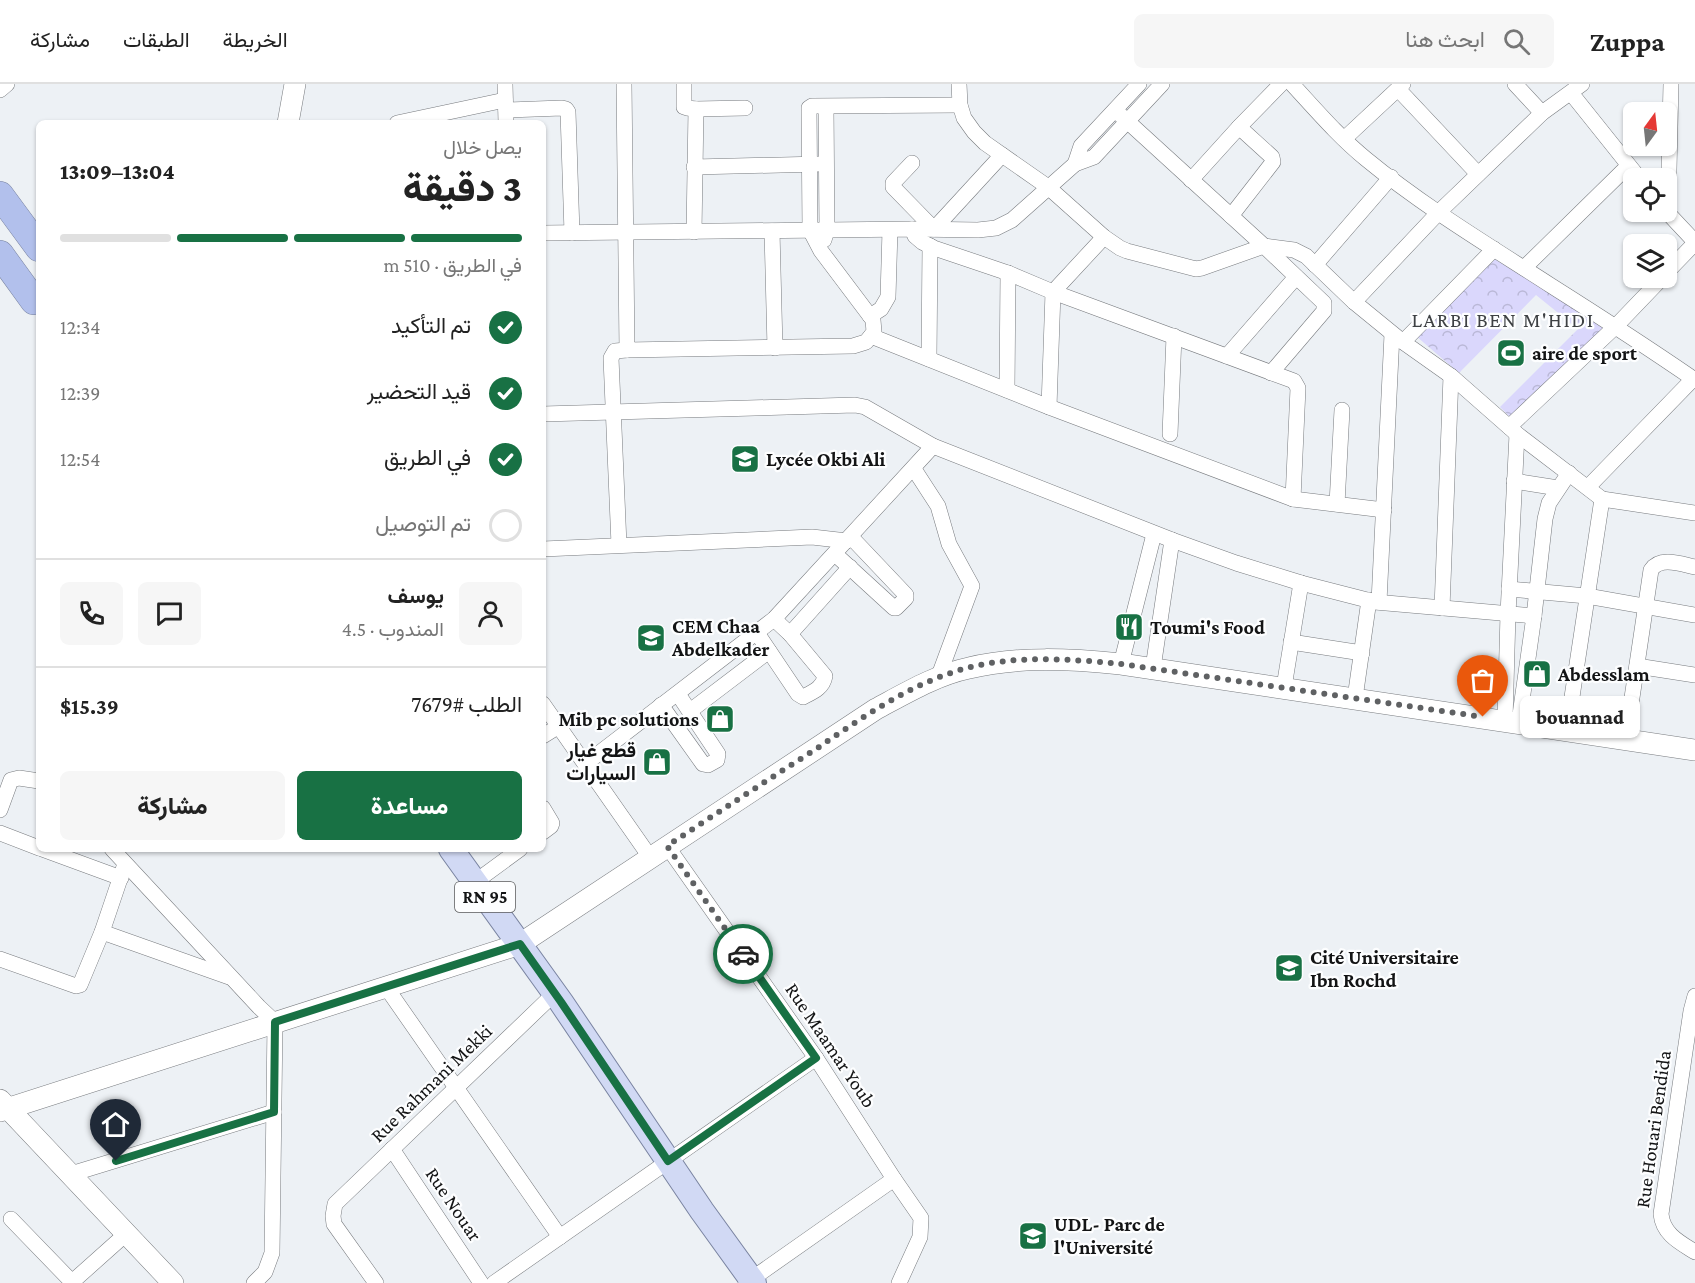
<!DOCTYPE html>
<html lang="ar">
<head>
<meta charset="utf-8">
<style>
	:root { --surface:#fff; --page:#f6f6f6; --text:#222; --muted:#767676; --line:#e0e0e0; --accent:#187144 }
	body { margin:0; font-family:"Crimson Pro",Vazirmatn,serif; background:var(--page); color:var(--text); direction:rtl; height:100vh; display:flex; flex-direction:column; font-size:22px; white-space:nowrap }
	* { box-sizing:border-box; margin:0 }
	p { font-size:20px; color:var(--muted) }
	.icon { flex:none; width:33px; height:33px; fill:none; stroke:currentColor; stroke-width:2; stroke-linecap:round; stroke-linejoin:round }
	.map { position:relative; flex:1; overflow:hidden; direction:ltr }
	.panel { position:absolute; left:36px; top:36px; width:510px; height:732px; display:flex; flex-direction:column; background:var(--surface); border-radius:9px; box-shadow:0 2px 4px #0004; direction:rtl }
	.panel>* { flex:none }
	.needle { width:39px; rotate:15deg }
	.buttons { position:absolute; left:1623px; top:18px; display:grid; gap:12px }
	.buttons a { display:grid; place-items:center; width:54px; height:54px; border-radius:9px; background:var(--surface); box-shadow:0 2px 4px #0004; font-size:30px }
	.pin { position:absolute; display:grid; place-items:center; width:51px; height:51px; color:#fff; margin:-62px -26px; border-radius:50% 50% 50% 0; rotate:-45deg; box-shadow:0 0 6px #0007 }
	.pin .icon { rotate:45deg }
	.courier { position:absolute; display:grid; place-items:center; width:60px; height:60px; margin:-30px; border:4px solid #187144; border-radius:50%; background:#fff; color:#222; box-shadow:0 2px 8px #0007 }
	.bubble { position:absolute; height:42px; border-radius:9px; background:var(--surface); box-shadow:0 2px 4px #0004; font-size:20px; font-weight:800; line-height:42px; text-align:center; direction:rtl }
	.headline em { font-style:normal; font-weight:800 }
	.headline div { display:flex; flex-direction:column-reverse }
	.headline { display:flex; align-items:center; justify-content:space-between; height:102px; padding:0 24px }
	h1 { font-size:39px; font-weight:800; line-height:45px }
	.bar { display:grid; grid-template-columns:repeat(4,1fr); gap:9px 6px; align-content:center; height:72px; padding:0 24px }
	.bar i { height:8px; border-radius:4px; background:var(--line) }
	.bar .on { background:var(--accent) }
	.bar p { grid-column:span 4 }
	.line { display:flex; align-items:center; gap:15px; padding:0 24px; border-top:2px solid var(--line) }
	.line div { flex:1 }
	.round { display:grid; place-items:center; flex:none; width:63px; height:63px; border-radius:9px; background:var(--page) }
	ol { padding:0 24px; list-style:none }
	li { display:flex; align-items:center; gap:18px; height:66px }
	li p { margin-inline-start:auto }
	li .icon { padding:6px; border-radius:50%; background:var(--accent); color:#fff; stroke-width:4 }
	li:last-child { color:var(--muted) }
	li i { width:33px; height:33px; border:3px solid var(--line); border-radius:50% }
	.primary-button { display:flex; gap:12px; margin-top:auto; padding:12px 24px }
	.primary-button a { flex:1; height:69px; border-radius:9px; background:var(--accent); color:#fff; font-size:24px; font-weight:800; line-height:69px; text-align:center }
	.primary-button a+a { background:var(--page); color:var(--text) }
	header { display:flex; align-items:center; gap:36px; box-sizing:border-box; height:84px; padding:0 30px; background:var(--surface); border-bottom:2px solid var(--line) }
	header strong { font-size:28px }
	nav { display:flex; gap:33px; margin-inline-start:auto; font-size:21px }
	.search { width:420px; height:54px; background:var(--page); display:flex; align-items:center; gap:15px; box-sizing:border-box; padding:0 21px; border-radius:9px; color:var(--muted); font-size:22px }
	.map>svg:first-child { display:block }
	.park { fill:url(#park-crowns) }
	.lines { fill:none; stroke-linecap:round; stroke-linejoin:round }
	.street-casing { stroke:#787b7f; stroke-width:16 }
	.secondary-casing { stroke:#787b7f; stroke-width:22 }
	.primary-casing { stroke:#7a84a1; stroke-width:26 }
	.highway-casing { stroke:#7a84a1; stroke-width:28 }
	.street { stroke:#fff; stroke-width:15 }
	.secondary { stroke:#fff; stroke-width:21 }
	.primary { stroke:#d1d9f4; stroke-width:24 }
	.highway { stroke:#b2c0ec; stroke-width:27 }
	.done { stroke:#5f6163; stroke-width:6; stroke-dasharray:0 10.8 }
	.route { stroke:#187144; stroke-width:8 }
	.labels { text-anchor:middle; stroke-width:4.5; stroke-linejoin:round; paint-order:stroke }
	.shield { fill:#fdfeff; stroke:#595a5b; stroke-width:1.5 }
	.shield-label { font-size:18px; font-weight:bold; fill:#131415 }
	.poi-label { font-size:20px; font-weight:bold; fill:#131415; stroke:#fdfeff; text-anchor:start }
	.street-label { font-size:20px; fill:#131415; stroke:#fdfeff }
	.neighbourhood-label { font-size:21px; letter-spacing:1.5px; fill:#3e4144; stroke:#fdfeff }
</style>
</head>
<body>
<header>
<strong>Zuppa</strong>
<div class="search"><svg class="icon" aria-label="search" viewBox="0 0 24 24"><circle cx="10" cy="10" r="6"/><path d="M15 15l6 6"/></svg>ابحث هنا</div>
<nav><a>الخريطة</a><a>الطبقات</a><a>مشاركة</a></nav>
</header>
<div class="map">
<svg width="1695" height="1199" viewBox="0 0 1695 1199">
	<defs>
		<pattern id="park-crowns" width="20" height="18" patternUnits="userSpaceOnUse" patternTransform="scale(1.5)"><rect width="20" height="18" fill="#dad7fc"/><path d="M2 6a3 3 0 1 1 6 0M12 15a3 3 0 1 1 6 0" fill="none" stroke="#bab8d7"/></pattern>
	</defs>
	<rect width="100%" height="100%" fill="#edf1f5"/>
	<path class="park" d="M1495,175l110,67 -95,91 -10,-10 78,-78 -42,-34 -77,78 -43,-37z"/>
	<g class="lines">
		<g class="street-casing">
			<g id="street">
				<path d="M505,0l1,39"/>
				<path d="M624,0l3,266 226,-4 13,-4 8,-10 -1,-12 -52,-69 -11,-21 -1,-122 3,-2 148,-1"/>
				<path d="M684,0v23l3,1 9,1 -2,123"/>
				<path d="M959,0l1,21 4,13 10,14 11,11 63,44 56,50 16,11 7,3 69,18 6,-1 62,-22 60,57v8l-53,62"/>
				<path d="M1292,0c24,26 47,53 74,75 57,47 122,86 184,126 49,31 97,62 145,95"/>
				<path d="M1515,0l27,29"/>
				<path d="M1398,5l80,85"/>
				<path d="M0,6l7,-6"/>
				<path d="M1571,9l68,85"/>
				<path d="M696,25l49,-1"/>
				<path d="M506,26l56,-2 4,1 2,3 4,121"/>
				<path d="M1115,26l149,136 30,4 12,6 48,46 49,40"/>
				<path d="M397,39l108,-23"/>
				<path d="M1239,43l42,-43"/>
				<path d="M1344,55l59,-55"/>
				<path d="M912,79l-19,20v4l41,42 68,-74"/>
				<path d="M1075,80l6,-18 58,-62"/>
				<path d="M694,83l126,-3"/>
				<path d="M1191,96l48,-53 33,30 1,5 -42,54"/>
				<path d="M1666,127l29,31"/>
				<path d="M1668,128l3,-128"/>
				<path d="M912,145l3,7 7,6 12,6 74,25 45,19 241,89 4,7 -5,111"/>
				<path d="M772,147l3,117"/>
				<path d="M543,149l369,-4 66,1 18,-2 16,-8 63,-56 19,-7 68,-73"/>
				<path d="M824,156l3,-10 -1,-123"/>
				<path d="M1494,165l-91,93 48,34 66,58 85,65 93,14"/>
				<path d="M1315,181l76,-88"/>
				<path d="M1524,184l104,-102"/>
				<path d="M1666,189l29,-30"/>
				<path d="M1354,218l85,-90 103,-99 40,-29"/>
				<path d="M870,232l11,-7 7,-12 2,-67"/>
				<path d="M871,252l178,71 244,92 91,11"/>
				<path d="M1227,272l69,-79"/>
				<path d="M929,275l1,-113"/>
				<path d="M1007,306l1,-117"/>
				<path d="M1049,323l4,-115 51,-55"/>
				<path d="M543,330l312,-9 10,2 68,39 239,94 64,23 65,20 74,19 159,14"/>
				<path d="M1509,343l107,-101 46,-48"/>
				<path d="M1170,350l4,-98"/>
				<path d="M914,385l24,37 11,38 23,42 -34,92"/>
				<path d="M1514,397l44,7"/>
				<path d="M1588,403l105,-108"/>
				<path d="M1337,420l5,-94"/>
				<path d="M619,461l-8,-187 4,-7 12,-1"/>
				<path d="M543,465l269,-12 35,4"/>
				<path d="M835,470l59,54h2l10,-10v-3l-55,-58"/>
				<path d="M1509,505l78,7 108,19"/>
				<path d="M1379,518l13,-268"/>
				<path d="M1442,524l9,-232"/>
				<path d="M757,549l41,61 5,3c10,-5 20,-9 22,-21l-35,-42 -16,-15"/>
				<path d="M790,550l60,-67"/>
				<path d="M1291,558l71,11"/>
				<path d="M1121,580l33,-130"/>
				<path d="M1637,582l58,9"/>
				<path d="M1153,584l19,-128"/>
				<path d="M1284,603l17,-104"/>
				<path d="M1355,614l14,-98"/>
				<path d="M543,620l107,153"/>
				<path d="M661,621l42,59 5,1 9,-5 1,-6 -40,-60"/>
				<path d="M690,627l79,-60"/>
				<path d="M1505,637l3,-107 9,-180"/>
				<path d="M1519,638l15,-106 11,-97 4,-16 20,-30"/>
				<path d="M1567,646l35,-231"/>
				<path d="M543,652l16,-10"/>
				<path d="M1626,654l25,-168c9,-14 30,-6 44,-3"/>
				<path d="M585,680l189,-145 159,-173"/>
				<path d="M543,724l9,15 -1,3 -8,6"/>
				<path d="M0,726l11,-30 8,-2 20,3"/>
				<path d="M0,749l39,15"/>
				<path d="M667,762l149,212 78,121 27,39 -1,19 -21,46"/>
				<path d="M42,765l79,29"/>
				<path d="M112,765l147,158 16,15 -3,231 -7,19 -11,11"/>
				<path d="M475,798l45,-33"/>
				<path d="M102,848l127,45"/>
				<path d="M0,875l76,27 4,-1 22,-53 23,-68"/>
				<path d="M386,903l174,250"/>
				<path d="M1695,912l-4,15 -30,203c2,20 18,28 34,38"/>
				<path d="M392,1065l89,134"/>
				<path d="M71,1090l203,-62"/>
				<path d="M11,1135l61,63"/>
				<path d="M71,1199l56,-50"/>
				<path d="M376,1199l-42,-59 -1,-8 2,-12 220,-211"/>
				<path d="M494,1199l322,-225"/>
				<path d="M746,1199l148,-104"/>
			</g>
		</g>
		<g class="secondary-casing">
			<g id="secondary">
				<path d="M288,39l7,-39"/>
				<path d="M0,1016l173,183"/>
				<path d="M0,1027l520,-167 356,-235c30,-16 60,-34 93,-41 49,-12 102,-9 152,-4l574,86"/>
			</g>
		</g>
		<g class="primary-casing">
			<path id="primary" d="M451,765l110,153 141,209 52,72"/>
		</g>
		<g class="highway-casing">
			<g id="highway">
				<path d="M0,111l39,53"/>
				<path d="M0,170l34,47"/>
			</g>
		</g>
		<use href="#street" class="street"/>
		<use href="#secondary" class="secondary"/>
		<use href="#primary" class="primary"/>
		<use href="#highway" class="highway"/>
	</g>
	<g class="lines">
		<path class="done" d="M743,870l-76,-108c50,-33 99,-65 149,-97 47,-32 95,-66 151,-81 48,-13 105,-9 154,-4l362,53"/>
		<path class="route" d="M116,1077l158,-49 1,-90 245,-78 41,58 107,159 148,-103 -73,-104"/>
	</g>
	<defs>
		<g id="stadium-square" transform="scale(1.5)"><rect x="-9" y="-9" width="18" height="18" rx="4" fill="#187144" stroke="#fdfeff"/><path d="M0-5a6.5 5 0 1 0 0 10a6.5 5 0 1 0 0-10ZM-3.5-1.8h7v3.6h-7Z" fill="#fff"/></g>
		<g id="university-square" transform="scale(1.5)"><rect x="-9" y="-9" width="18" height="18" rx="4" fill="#187144" stroke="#fdfeff"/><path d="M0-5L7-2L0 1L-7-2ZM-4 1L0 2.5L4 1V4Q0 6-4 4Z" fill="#fff"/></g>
		<g id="restaurant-square" transform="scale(1.5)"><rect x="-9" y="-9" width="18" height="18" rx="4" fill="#187144" stroke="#fdfeff"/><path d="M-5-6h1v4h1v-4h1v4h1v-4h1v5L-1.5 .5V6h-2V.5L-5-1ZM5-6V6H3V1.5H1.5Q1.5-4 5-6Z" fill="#fff"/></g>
		<g id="shop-square" transform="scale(1.5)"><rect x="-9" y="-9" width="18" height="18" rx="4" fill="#187144" stroke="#fdfeff"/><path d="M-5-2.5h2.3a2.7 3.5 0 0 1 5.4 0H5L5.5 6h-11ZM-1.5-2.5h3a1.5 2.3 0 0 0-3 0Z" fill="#fff"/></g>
	</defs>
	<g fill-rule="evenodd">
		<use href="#stadium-square" x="1511" y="269"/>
		<use href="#university-square" x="745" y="375"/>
		<use href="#restaurant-square" x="1129" y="543"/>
		<use href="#university-square" x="651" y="554"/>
		<use href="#shop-square" x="1537" y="590"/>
		<use href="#shop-square" x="720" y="635"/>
		<use href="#shop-square" x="657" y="678"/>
		<use href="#university-square" x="1289" y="884"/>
		<use href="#university-square" x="1033" y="1152"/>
	</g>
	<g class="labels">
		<rect class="shield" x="455" y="798" width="60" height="30" rx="4.5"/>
		<g class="shield-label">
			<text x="485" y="819">RN 95</text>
		</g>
		<g class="poi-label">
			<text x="1532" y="276">aire de sport</text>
			<text x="766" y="382">Lycée Okbi Ali</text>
			<text x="672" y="549">CEM Chaa<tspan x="672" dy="23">Abdelkader</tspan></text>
			<text x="1150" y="550">Toumi's Food</text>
			<text x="1558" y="597">Abdesslam</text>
			<text x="699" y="642" text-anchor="end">Mib pc solutions</text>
			<text x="636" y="673" text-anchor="end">قطع غيار<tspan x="636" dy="23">السيارات</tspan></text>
			<text x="1310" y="880">Cité Universitaire<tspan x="1310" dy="23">Ibn Rochd</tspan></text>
			<text x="1054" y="1147">UDL- Parc de<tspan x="1054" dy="23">l'Université</tspan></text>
		</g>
		<g class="street-label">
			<text transform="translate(831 961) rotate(56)" y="7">Rue Maamar Youb</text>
			<text transform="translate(431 999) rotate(-44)" y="7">Rue Rahmani Mekki</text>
			<text transform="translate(1653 1045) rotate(-82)" y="7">Rue Houari Bendida</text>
			<text transform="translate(454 1120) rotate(56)" y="7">Rue Nouar</text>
		</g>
		<g class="neighbourhood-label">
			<text x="1503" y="243">LARBI BEN M'HIDI</text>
		</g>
	</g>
</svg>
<div class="buttons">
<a><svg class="needle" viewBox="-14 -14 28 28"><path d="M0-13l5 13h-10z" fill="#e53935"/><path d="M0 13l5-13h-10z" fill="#767676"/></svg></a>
<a><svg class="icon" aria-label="locate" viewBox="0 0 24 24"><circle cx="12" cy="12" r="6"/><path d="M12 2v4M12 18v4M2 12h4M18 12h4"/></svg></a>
<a><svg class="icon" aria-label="layers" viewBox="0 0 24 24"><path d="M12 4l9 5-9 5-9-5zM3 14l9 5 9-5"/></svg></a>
</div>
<div class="pin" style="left:1483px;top:633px;background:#ea580c"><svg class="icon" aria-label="bag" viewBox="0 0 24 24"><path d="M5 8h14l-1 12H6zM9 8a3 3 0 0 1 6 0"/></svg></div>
<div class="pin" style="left:116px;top:1077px;background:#1f2937"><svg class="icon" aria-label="home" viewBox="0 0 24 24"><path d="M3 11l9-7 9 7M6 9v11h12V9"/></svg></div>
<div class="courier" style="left:743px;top:870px"><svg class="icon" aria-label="car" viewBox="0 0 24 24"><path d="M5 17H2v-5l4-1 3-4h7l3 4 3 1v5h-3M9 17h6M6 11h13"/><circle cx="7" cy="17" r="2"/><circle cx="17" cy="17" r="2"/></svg></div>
<div class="bubble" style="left:1520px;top:612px;width:120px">bouannad</div>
<section class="panel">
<div class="headline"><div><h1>3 دقيقة</h1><p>يصل خلال</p></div><em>13:04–13:09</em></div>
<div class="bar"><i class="on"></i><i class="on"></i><i class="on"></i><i></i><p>في الطريق · 510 m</p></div>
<ol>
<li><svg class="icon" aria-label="check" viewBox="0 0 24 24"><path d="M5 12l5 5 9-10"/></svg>تم التأكيد<p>12:34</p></li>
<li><svg class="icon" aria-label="check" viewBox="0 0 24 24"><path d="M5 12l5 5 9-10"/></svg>قيد التحضير<p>12:39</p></li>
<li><svg class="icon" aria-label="check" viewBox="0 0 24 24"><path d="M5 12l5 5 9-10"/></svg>في الطريق<p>12:54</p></li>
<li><i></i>تم التوصيل</li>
</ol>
<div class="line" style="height:108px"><a class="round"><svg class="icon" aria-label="person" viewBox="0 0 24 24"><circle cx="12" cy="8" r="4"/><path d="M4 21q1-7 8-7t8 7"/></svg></a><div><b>يوسف</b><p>المندوب · 4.5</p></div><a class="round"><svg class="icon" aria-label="chat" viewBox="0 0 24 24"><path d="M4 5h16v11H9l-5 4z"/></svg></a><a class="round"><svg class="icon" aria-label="phone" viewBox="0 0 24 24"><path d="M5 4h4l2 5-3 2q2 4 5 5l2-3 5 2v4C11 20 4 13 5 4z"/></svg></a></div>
<div class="line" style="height:78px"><div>الطلب #7679</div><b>$15.39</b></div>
<div class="primary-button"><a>مساعدة</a><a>مشاركة</a></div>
</section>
</div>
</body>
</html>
